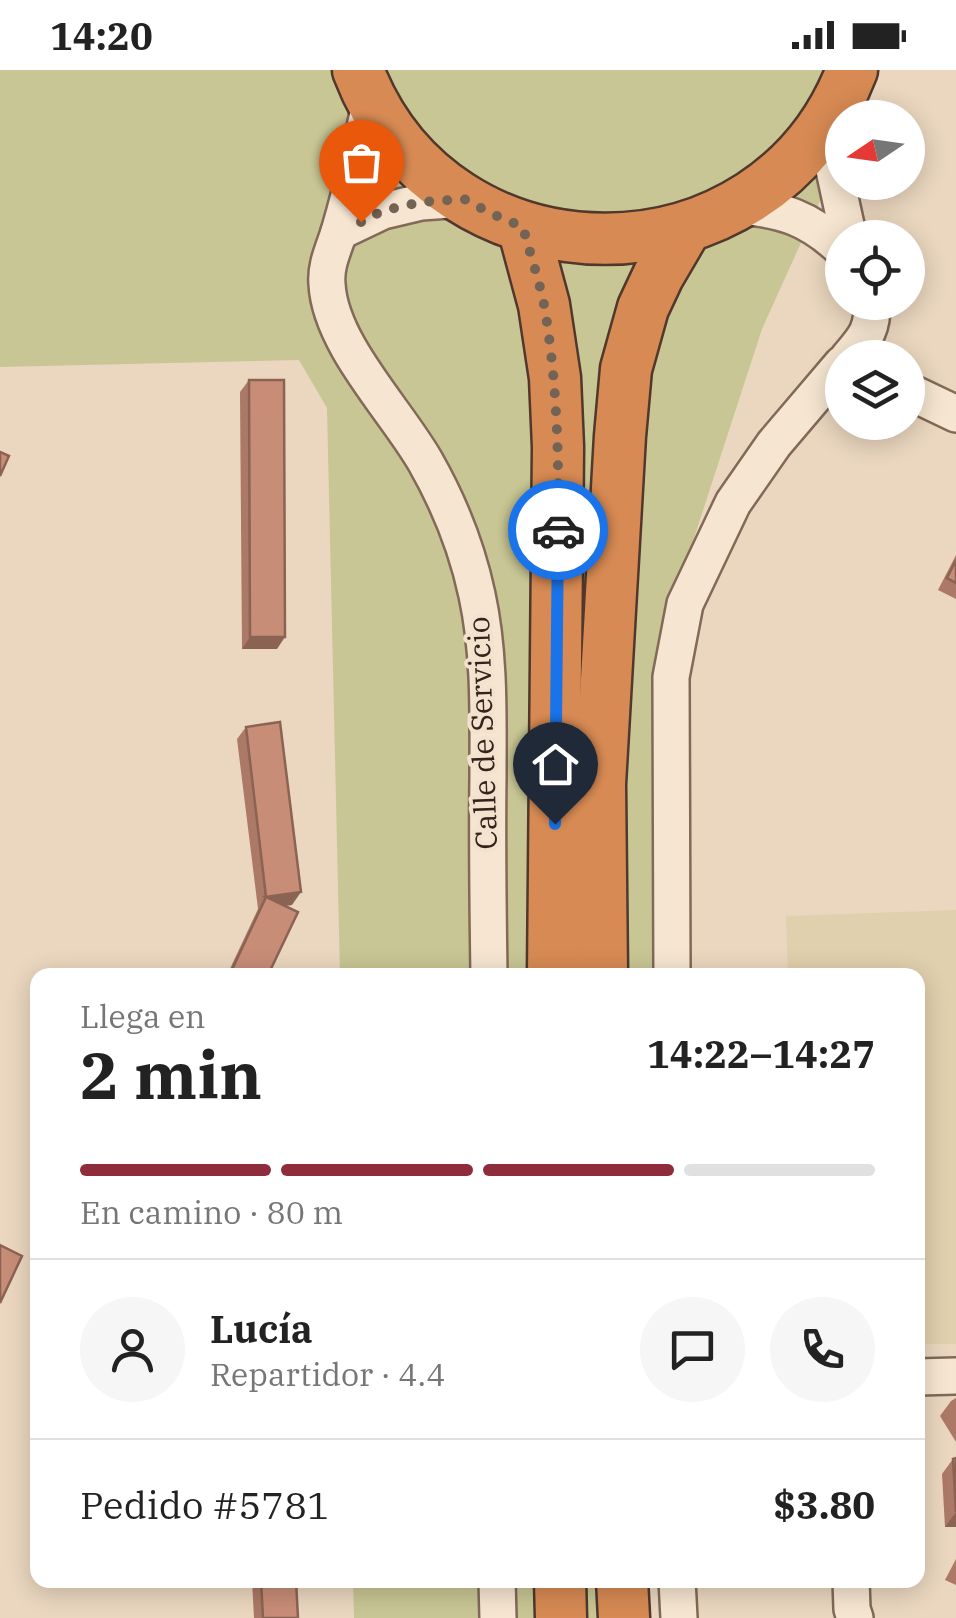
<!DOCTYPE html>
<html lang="es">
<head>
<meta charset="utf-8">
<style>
	:root { --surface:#fff; --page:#f6f6f6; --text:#222; --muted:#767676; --line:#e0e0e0; --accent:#8e2c3b }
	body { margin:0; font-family:"IBM Plex Serif",serif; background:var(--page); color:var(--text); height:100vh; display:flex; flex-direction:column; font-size:38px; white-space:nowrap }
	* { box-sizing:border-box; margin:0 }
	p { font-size:32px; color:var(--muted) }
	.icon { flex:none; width:55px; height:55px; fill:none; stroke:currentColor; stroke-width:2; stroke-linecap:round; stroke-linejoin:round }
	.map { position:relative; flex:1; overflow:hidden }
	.details { position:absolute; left:30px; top:898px; width:895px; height:620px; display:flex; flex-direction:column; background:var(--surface); border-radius:20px; box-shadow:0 5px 25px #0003 }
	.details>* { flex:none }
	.needle { width:65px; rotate:257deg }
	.buttons { position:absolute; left:825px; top:30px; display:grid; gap:20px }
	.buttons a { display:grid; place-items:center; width:100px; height:100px; border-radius:50%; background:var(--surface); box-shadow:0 5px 25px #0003; font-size:50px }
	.pin { position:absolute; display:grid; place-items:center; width:85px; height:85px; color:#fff; margin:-102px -42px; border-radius:50% 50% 50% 0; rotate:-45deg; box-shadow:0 0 10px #0007 }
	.pin .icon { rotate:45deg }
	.courier { position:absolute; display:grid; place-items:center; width:100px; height:100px; margin:-50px; border:8px solid #1a73e8; border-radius:50%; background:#fff; color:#222; box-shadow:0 2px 12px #0007 }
	.overview em { font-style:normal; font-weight:700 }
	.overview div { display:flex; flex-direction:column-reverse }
	.overview { display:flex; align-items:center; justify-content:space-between; height:170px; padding:0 50px }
	h1 { font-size:65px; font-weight:700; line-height:75px }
	.bar { display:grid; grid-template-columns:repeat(4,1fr); gap:15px 10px; align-content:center; height:120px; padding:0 50px }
	.bar i { height:12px; border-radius:8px; background:var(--line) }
	.bar .selected { background:var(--accent) }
	.bar p { grid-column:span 4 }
	.line { display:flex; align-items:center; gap:25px; padding:0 50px; border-top:2px solid var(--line) }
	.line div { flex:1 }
	.round { display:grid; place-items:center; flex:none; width:105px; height:105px; border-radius:52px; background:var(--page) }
	.status { display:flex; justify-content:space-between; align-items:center; height:70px; padding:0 50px; background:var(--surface); direction:ltr }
	.status svg { height:28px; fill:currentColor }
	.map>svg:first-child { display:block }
	.farmland { fill:#e0d0ad }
	.green { fill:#c8c694 }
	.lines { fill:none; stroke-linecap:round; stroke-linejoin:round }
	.minor-casing { stroke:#826958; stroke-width:40 }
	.highway-casing { stroke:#50382d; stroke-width:55 }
	.minor { stroke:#f6e6d1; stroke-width:35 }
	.highway { stroke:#d78a53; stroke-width:50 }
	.wall { fill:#ab7966 }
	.shaded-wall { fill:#8b6353 }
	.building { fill:#c78d77; stroke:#8b6353; stroke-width:2.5 }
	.done { stroke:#736355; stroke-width:10; stroke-dasharray:0 18 }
	.route { stroke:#1a73e8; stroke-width:12 }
	.labels { text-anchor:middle; stroke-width:8; stroke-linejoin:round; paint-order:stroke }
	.street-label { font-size:30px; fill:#32241c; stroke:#f3e3ce }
</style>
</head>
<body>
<div class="status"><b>14:20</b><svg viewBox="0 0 49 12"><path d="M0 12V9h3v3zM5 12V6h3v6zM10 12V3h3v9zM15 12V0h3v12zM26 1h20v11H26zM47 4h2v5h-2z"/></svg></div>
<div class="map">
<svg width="956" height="1548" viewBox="0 0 956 1548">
	<rect width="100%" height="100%" fill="#ebd7bf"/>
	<path class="farmland" d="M956,840v434h-38v-369h-130l-2,-59z"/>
	<g class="green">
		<path d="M0,0h880l-22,47 -16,1v34l-80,177 -93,286 17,360h-346l-13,-567 -28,-48 -299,7z"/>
		<path d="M353,1510h250l1,38h-250z"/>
	</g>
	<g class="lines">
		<g class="minor-casing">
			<g id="minor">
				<path d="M371,29c-9,43 -18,85 -30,126 -5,20 -16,38 -14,59 3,60 68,125 98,177 24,42 42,87 52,134 13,60 11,121 11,182 -1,66 0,132 1,198"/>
				<path d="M823,57c11,36 17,74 26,111"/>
				<path d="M737,136c45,3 72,12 105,43"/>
				<path d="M339,162l44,-21 38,-9 43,-3"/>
				<path d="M848,288c17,-20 25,-28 24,-56"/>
				<path d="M908,321l48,23"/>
				<path d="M672,905l-1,-298 14,-73 48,-101 41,-59 68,-80"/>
				<path d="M918,1307l38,-1"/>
				<path d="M497,1510l1,38"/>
				<path d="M677,1510l2,38"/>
				<path d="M851,1510l1,29 3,9"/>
			</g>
		</g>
		<g class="highway-casing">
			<g id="highway">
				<path d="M358,0c86,225 408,225 494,0"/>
				<path d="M523,157l21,78 11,73 3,69 -5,528"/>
				<path d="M602,905l-2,-191 20,-348 6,-67 17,-61 15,-32 28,-48"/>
				<path d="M560,1510l1,38"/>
				<path d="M622,1510l2,38"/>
			</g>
		</g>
		<use href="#minor" class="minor"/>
		<use href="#highway" class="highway"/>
	</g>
	<g class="wall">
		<path d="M249,310l28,269h-35l-2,-257z"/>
		<path d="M956,485v44l-18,-9z"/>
		<path d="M246,657l46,178 -8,1 -16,69h-41l31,-66 -21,-170z"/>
		<path d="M956,1328v44l-16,-26 11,-15z"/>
		<path d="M956,1388v69h-11l-3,-53 11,-15z"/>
		<path d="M956,1489v26l-11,-5z"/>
		<path d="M252,1510h44l2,38h-44z"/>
	</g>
	<g class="shaded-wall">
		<path d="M250,567h35l-8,12h-35z"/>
		<path d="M301,822l-9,13 -32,3 6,-11z"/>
		<path d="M956,1442v15h-11z"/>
	</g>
	<g class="building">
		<path d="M249,310h35l1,257h-35z"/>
		<path d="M0,382l9,4 -9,20z"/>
		<path d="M956,490v23l-9,-5z"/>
		<path d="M280,652l21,170 -35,5 32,15 -30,63h-36l-2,-1 36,-77 -20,-170z"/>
		<path d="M0,1175l22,11 -22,47z"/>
		<path d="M956,1388v54l-3,-53z"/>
		<path d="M261,1510h35l2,38h-35z"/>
	</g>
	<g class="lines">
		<path class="done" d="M361,152l21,-11 39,-9 43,-3 28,15 31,13c7,27 17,55 22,83 12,73 14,146 13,220"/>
		<path class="route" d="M555,754l3,-294"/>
	</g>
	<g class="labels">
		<g class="street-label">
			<text transform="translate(483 663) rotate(-92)" y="10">Calle de Servicio</text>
		</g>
	</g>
</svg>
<div class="buttons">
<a><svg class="needle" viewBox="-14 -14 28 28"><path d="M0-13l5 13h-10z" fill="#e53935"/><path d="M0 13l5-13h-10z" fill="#767676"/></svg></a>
<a><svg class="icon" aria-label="locate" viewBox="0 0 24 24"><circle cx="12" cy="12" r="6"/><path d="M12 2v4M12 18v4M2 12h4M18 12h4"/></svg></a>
<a><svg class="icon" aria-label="layers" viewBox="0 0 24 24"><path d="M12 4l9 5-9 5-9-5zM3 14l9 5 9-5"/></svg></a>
</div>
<div class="pin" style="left:361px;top:152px;background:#ea580c"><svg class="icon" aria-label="bag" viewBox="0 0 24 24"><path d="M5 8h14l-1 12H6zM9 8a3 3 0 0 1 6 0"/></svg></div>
<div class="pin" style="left:555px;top:754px;background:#1f2937"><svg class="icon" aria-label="home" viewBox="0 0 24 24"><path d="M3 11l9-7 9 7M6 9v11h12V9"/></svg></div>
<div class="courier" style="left:558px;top:460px"><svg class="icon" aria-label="car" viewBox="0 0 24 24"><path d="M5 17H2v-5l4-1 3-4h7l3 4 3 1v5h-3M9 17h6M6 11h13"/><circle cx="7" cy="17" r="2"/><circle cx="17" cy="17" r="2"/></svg></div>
<section class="details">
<div class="overview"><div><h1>2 min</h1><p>Llega en</p></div><em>14:22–14:27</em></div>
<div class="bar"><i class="selected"></i><i class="selected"></i><i class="selected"></i><i></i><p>En camino · 80 m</p></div>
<div class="line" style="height:180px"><a class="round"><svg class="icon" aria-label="person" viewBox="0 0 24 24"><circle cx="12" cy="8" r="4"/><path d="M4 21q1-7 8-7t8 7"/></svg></a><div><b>Lucía</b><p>Repartidor · 4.4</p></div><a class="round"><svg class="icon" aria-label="chat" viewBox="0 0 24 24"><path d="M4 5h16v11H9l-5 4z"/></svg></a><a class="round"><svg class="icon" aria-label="phone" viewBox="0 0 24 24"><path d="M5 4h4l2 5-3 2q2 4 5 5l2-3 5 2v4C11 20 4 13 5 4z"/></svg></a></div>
<div class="line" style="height:130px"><div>Pedido #5781</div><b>$3.80</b></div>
</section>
</div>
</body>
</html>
